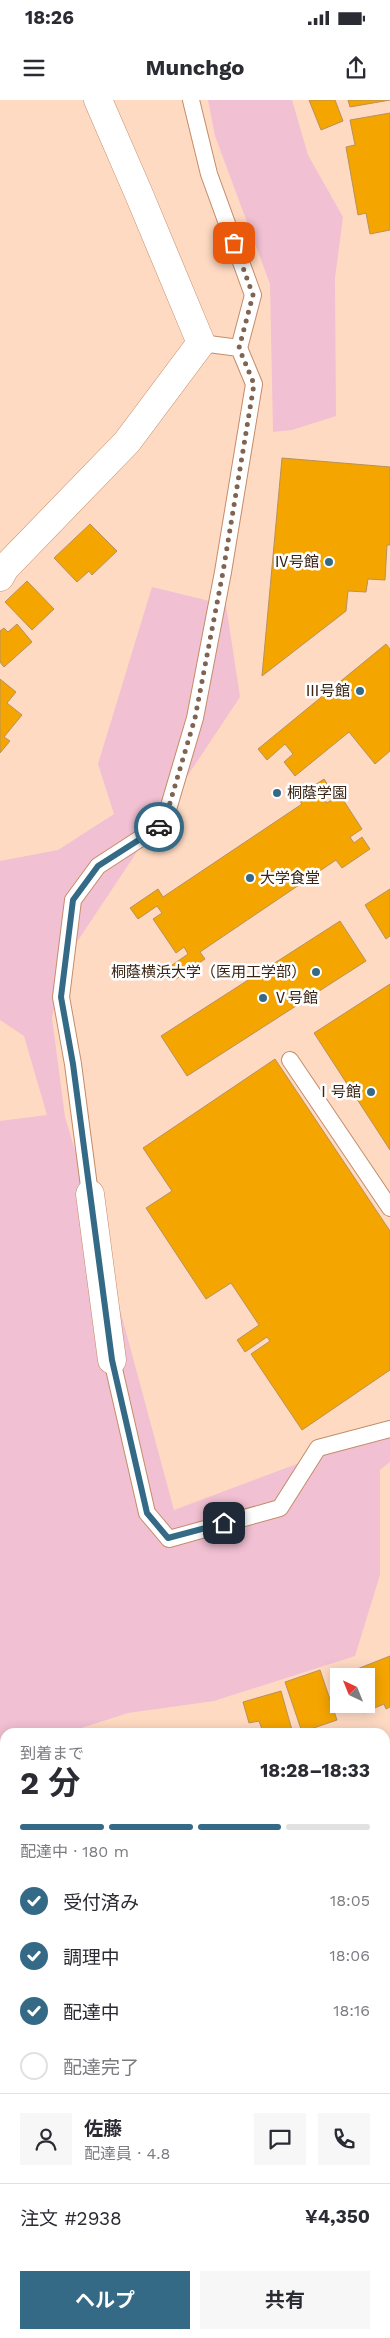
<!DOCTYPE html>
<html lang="ja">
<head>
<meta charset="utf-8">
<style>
	:root { --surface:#fff; --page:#f7f7f7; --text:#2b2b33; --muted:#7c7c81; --line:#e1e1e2; --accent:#356a86 }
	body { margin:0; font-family:"Work Sans","Noto Sans JP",sans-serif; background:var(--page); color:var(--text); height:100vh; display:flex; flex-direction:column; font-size:19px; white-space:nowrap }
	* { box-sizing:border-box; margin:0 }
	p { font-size:16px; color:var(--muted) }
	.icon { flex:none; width:28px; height:28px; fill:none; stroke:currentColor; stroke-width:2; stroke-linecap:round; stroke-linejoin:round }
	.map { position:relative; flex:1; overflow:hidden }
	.drawer { position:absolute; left:0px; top:1628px; width:390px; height:611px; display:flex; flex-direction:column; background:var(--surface); border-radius:15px 15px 0 0; box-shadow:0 2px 12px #0003 }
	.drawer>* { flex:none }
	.needle { width:32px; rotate:317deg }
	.fabs { position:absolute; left:330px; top:1568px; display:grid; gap:10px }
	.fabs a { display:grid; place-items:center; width:45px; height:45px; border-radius:0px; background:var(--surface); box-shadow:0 2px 12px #0003; font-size:25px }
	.pin { position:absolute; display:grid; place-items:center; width:42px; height:42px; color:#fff; margin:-21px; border-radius:10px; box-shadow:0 2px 8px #0006 }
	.courier { position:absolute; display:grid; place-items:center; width:50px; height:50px; margin:-25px; border:4px solid #356a86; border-radius:50%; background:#fff; color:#222; box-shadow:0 1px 6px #0007 }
	.summary em { font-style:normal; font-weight:700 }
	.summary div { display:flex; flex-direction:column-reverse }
	.summary { display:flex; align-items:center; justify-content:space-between; height:85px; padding:0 20px }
	h1 { font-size:32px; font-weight:700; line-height:38px }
	.bar { display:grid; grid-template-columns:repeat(4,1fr); gap:8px 5px; align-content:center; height:60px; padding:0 20px }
	.bar i { height:6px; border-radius:4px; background:var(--line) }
	.bar .on { background:var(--accent) }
	.bar p { grid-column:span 4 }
	.line { display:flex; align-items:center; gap:12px; padding:0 20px; border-top:1px solid var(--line) }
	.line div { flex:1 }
	.round { display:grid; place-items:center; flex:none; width:52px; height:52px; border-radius:0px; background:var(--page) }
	ol { padding:0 20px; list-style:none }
	li { display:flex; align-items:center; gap:15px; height:55px }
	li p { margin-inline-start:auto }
	li .icon { padding:5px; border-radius:50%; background:var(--accent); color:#fff; stroke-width:4 }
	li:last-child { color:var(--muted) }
	li i { width:28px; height:28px; border:2px solid var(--line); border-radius:50% }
	.primary-button { display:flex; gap:10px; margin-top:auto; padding:10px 20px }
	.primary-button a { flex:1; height:58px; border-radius:0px; background:var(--accent); color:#fff; font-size:20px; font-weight:700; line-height:58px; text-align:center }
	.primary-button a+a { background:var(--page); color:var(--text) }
	.status { display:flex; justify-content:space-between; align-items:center; height:35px; padding:0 25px; background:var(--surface); direction:ltr }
	.status svg { height:14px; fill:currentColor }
	header { display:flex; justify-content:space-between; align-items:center; height:65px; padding:0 20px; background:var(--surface); font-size:22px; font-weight:700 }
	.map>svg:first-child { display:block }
	.green { fill:#f1c0d2 }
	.building { fill:#f5a500; stroke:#b8915b }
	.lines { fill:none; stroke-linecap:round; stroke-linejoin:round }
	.service-casing { stroke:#c48c67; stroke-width:18 }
	.minor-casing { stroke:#c48c67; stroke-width:29 }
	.service { stroke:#fff; stroke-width:16 }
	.minor { stroke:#fff; stroke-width:28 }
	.done { stroke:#7f6451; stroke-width:5; stroke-dasharray:0 9 }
	.route { stroke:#356a86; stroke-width:6 }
	.poi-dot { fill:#356a86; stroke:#fff; stroke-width:2 }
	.labels { text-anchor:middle; stroke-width:5; stroke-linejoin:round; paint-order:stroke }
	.poi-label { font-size:15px; fill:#3a2414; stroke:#fff; text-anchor:end }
</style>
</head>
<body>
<div class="status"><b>18:26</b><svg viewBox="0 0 49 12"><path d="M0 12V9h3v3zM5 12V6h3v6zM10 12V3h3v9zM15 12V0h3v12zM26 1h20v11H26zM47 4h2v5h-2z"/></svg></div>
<header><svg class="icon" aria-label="menu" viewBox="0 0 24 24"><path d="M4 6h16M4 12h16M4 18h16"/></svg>Munchgo<svg class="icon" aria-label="share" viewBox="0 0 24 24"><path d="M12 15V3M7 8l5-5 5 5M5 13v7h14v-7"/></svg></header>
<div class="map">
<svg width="390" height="2238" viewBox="0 0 390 2238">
	<rect width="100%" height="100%" fill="#ffdac3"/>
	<g class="green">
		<path d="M208,0h84l16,55 35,62 -8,61 1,138 -44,14 -19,2 -3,-148 -55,-148z"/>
		<path d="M152,487l74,18 14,92 -177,266 -11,55 13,99 30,100 79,293 216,-81v33l-10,8v105l-25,81 -141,45 -86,12 -59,19h-64v118l-5,-9v-720l47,-6 -23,-79 -24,-16v-159l58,-11 56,-36 -16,-50z"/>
		<path d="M385,1734l5,1v198l-5,-3z"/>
	</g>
	<g class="building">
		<path d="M309,0h26l8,21 -22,9z"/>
		<path d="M348,0h42l-40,7z"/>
		<path d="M390,13v117l-20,4 -4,-21 -8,2 -12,-68 9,-2 -5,-25z"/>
		<path d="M282,358l108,9v78h-3l-2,35 -17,-1 -2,13 -18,-1 -2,20 -84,65z"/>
		<path d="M90,424l27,27 -25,24 -3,-4 -12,11 -23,-24z"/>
		<path d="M27,481l27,28 -22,21 -27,-28z"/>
		<path d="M17,524l15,18 -28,25 -4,-5v-31l4,-3 4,4z"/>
		<path d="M386,544l4,5v102l-15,13 -26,-32 -54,44 -11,-14 9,-8 -8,-10 -18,16 -9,-11z"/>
		<path d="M0,579l16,13 -9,11 15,12 -18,22 6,4 -10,12z"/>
		<path d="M324,679l7,11 -9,6 5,7 13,-8 22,34 -12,8 4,6 8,-6 8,12 -28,19 -6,-8 -136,92 5,7 -29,20 -8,-11 20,-14 -4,-7 -8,6 -23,-34 9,-6 -5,-7 -19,13 -8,-11 28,-19 5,8 139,-93 -5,-7z"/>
		<path d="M390,789v47l-4,3 -21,-34z"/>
		<path d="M340,821l26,40 -179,115 -26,-40z"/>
		<path d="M390,884v166l-76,-117z"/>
		<path d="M275,959l115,172v139l-88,60 -51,-76 19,-13 -3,-4 -22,15 -8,-12 22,-15 -28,-42 -25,16 -60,-91 26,-17 -29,-43z"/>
		<path d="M390,1556v51l-4,2 -2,-5 -21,9 -4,-9h7v-28h-18l-1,-3z"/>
		<path d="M320,1570l17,50 -35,12 -17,-50z"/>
		<path d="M281,1591l11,39 -29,2 -4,-11 -10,2 -6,-21z"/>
		<path d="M5,1804v57l-5,4v-57z"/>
		<path d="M385,2023l5,11v21l-5,3z"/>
		<path d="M390,2099v52h-5v-51z"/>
		<path d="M390,2162v27l-5,-26z"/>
		<path d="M0,2232l53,2v4h-53z"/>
		<path d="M147,2234h30l1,4h-30z"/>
		<path d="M251,2234h42l1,4h-43z"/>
		<path d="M355,2234h23l1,4h-23z"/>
	</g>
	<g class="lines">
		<g class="service-casing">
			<g id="service">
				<path d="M191,0l18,74 44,121 -14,53"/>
				<path d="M290,960l100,148"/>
				<path d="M90,1094l-17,-130 -12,-67 12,-97 25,-34 66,-43 31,-105 28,-146 31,-188 -15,-36 -38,-5"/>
				<path d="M112,1260l35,153 22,26 111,-31 38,-60 72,-19"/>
				<path d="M334,2234l1,4"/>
			</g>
		</g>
		<g class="minor-casing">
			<g id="minor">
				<path d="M0,477l5,-9 122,-126 74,-99 -63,-151 -40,-92"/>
				<path d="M90,1094l22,166"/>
				<path d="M385,1713l5,-1"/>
				<path d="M0,1974l5,-2"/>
			</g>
		</g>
		<use href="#service" class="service"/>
		<use href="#minor" class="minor"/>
	</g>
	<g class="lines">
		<path class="done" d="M159,727l5,-4 31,-105 28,-146 31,-188 -15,-36 14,-53 -19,-52"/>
		<path class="route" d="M159,727l-61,39 -25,34 -12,97 12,67 39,296 35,153 21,25 56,-15"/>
	</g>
	<g class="poi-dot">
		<circle cx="329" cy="462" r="5"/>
		<circle cx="360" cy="591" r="5"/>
		<circle cx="277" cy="693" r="5"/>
		<circle cx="250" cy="778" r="5"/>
		<circle cx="316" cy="872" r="5"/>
		<circle cx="263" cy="898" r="5"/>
		<circle cx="371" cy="992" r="5"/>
	</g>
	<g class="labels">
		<g class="poi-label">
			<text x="319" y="467">Ⅳ号館</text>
			<text x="350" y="596">Ⅲ号館</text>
			<text x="287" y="698" text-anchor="start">桐蔭学園</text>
			<text x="260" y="783" text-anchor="start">大学食堂</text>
			<text x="306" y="877">桐蔭横浜大学（医用工学部）</text>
			<text x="273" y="903" text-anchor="start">Ⅴ号館</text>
			<text x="361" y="997">Ⅰ号館</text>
		</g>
	</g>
</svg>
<div class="fabs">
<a><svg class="needle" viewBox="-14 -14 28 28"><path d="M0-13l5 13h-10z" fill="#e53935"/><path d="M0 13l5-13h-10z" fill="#7c7c81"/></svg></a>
</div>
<div class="pin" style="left:234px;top:143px;background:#ea580c"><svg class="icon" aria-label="bag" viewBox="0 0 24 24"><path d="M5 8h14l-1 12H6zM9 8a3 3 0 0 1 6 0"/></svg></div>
<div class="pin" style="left:224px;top:1423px;background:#1f2937"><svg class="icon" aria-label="home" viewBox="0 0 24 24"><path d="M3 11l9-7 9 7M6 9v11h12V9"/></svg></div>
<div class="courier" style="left:159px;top:727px"><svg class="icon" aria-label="car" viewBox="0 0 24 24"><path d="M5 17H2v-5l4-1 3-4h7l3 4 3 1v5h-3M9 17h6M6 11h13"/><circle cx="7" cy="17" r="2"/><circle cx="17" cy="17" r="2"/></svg></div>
<section class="drawer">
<div class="summary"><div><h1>2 分</h1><p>到着まで</p></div><em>18:28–18:33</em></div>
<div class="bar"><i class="on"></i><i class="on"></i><i class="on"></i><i></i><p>配達中 · 180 m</p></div>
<ol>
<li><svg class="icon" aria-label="check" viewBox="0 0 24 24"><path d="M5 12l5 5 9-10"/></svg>受付済み<p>18:05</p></li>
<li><svg class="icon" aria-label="check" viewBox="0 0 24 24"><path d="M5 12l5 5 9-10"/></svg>調理中<p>18:06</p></li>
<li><svg class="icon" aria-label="check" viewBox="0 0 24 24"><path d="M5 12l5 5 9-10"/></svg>配達中<p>18:16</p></li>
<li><i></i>配達完了</li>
</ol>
<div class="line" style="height:90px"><a class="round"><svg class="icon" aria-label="person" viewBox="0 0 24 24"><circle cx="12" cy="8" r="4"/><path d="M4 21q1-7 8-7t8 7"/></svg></a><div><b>佐藤</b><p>配達員 · 4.8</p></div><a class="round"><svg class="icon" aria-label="chat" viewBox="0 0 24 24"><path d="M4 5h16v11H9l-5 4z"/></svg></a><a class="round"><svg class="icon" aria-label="phone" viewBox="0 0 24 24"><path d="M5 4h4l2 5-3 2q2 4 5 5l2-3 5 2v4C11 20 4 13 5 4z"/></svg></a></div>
<div class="line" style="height:65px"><div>注文 #2938</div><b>¥4,350</b></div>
<div class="primary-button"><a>ヘルプ</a><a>共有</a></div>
</section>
</div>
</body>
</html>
